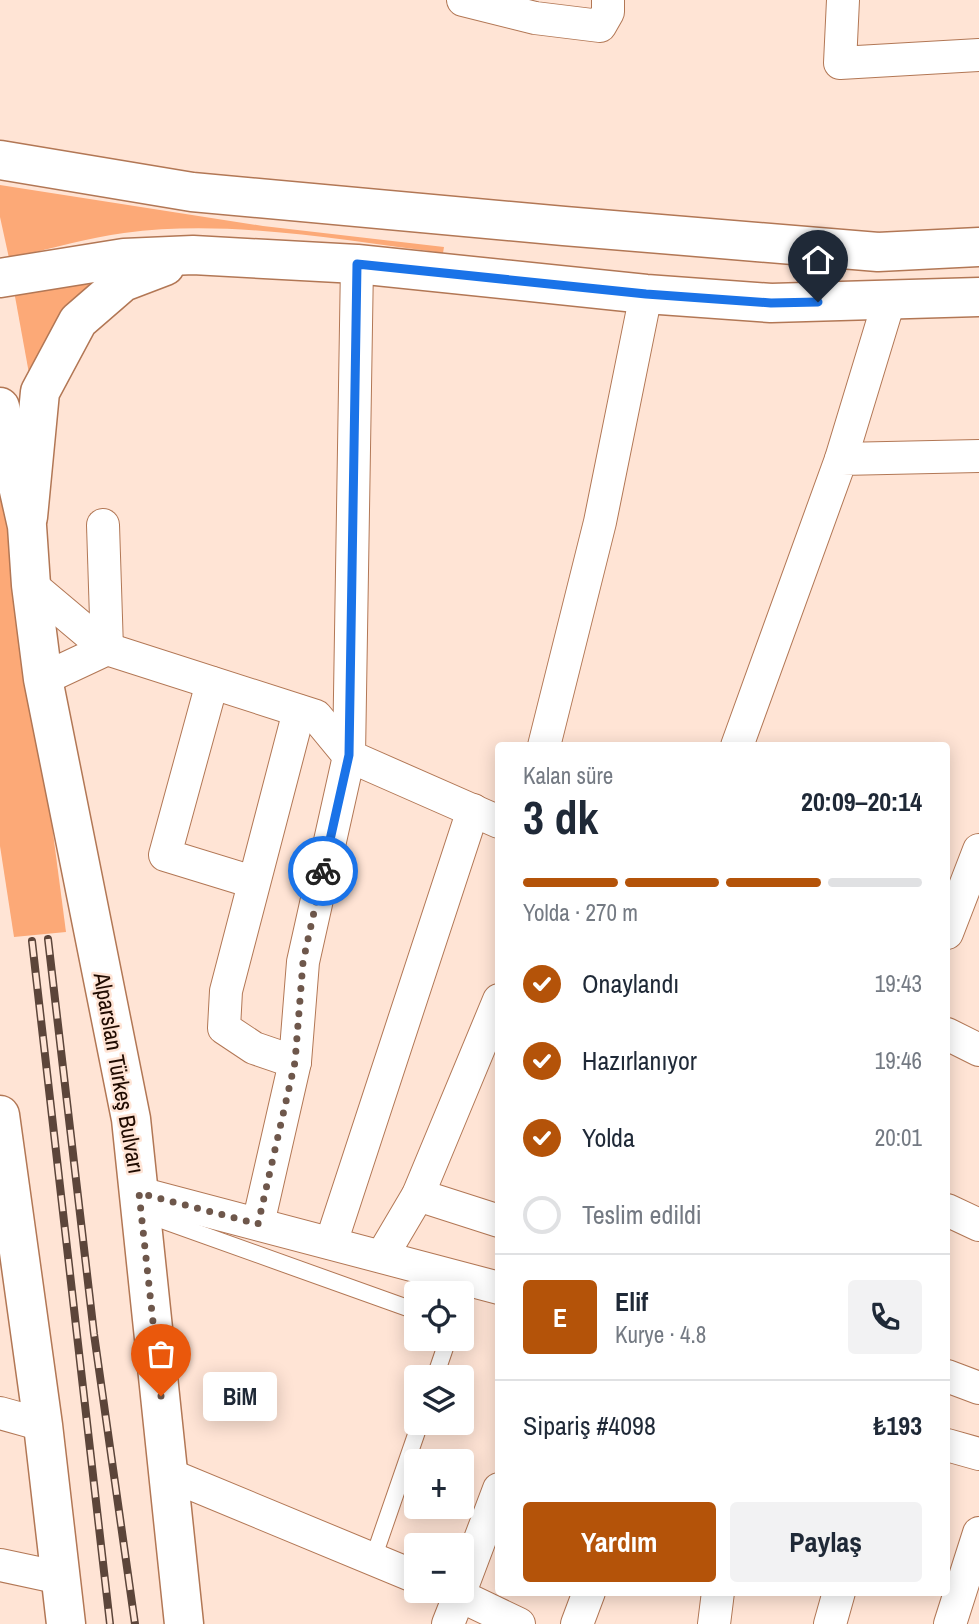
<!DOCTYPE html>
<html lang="tr">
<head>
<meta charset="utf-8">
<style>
	:root { --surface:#fff; --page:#f2f2f3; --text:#1f2937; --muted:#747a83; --line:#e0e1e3; --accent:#b45309 }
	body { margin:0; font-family:"Archivo Narrow",sans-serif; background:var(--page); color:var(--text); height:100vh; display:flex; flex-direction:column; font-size:26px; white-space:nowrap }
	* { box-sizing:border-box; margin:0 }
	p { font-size:23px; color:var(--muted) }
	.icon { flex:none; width:38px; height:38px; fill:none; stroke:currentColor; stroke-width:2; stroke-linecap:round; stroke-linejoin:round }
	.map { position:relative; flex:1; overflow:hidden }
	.panel { position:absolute; left:495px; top:742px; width:455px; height:854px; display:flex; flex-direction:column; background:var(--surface); border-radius:7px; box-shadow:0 4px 18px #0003 }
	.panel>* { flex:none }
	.controls { position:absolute; left:404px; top:1281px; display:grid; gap:14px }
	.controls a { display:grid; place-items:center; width:70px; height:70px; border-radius:7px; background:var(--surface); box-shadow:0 4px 18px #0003; font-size:35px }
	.pin { position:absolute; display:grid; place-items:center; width:60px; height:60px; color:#fff; margin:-72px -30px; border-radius:50% 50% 50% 0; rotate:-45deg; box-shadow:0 0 7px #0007 }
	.pin .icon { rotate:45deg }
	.courier { position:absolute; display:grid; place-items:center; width:70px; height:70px; margin:-35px; border:5px solid #1a73e8; border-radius:50%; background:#fff; color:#222; box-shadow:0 2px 9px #0007 }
	.bubble { position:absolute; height:49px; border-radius:7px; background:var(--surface); box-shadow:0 4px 18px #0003; font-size:23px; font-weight:700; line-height:49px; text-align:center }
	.summary em { font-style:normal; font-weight:700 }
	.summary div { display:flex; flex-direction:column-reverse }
	.summary { display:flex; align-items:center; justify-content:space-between; height:119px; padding:0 28px }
	h1 { font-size:46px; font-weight:700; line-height:52px }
	.bar { display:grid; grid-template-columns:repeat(4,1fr); gap:10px 7px; align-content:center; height:84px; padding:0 28px }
	.bar i { height:9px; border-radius:5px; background:var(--line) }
	.bar .current { background:var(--accent) }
	.bar p { grid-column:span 4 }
	.line { display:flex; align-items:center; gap:18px; padding:0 28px; border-top:2px solid var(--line) }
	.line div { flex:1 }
	.round { display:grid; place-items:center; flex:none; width:74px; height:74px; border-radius:7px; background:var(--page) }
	ol { padding:0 28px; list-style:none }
	li { display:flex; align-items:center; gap:21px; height:77px }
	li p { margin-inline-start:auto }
	li .icon { padding:7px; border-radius:50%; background:var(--accent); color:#fff; stroke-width:4 }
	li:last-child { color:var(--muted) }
	li i { width:38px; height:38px; border:4px solid var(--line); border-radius:50% }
	.cta { display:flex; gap:14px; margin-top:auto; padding:14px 28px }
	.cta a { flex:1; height:80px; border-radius:7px; background:var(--accent); color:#fff; font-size:28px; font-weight:700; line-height:80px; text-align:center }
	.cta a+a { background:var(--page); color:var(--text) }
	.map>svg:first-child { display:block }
	.green { fill:#fca977 }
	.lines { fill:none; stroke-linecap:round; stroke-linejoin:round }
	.service-casing { stroke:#b27755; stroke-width:18 }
	.minor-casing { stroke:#b27755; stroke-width:34 }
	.secondary-casing { stroke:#b27755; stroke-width:41 }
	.primary-casing { stroke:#b27755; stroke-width:41 }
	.service { stroke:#fff; stroke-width:16 }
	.minor { stroke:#fff; stroke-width:32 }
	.secondary { stroke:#fff; stroke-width:38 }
	.primary { stroke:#fff; stroke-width:38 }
	.rail-casing { stroke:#5c453a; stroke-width:8 }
	.rail { stroke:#ffe4d5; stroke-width:5; stroke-dasharray:16; stroke-linecap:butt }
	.done { stroke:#6e574b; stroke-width:7; stroke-dasharray:0 12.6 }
	.route { stroke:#1a73e8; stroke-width:9 }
	.labels { text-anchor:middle; stroke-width:5; stroke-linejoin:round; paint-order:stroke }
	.street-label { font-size:23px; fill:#200b01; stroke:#ffe4d5 }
</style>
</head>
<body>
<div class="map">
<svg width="979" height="1624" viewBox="0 0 979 1624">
	<rect width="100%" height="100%" fill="#ffe4d5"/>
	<g class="green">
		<path d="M0,185l263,41 181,21 -1,6c-104,-13 -213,-34 -319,-20 -38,5 -77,17 -115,25l-9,-41z"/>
		<path d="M144,262l-112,128 -18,-99z"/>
		<path d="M0,473l29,177 37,282 -52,5 -14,-91z"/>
	</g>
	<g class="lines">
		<g class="service-casing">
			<g id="service">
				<path d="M142,1213l274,98"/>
				<path d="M435,1377l13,-38"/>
				<path d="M373,1559l47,-136"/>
			</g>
		</g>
		<g class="minor-casing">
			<g id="minor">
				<path d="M463,0l72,18 65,8 8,-14v-12"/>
				<path d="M843,0l-3,63 139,-8"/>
				<path d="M357,264l-8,492 150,66"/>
				<path d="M841,459l48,-158"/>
				<path d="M103,525l4,124"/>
				<path d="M31,585l76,64"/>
				<path d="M43,679l64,-30 209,67 33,40 -46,206 -8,100 -37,162"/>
				<path d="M212,683l-47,172 88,27"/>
				<path d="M544,746l56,-224 46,-228"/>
				<path d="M737,746l104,-287 138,-3"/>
				<path d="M947,933l32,-83"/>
				<path d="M947,1034l32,16"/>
				<path d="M295,1062l-41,-14 -30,-20 2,-37 73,-280"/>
				<path d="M139,1193l360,95"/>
				<path d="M418,1195l81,26"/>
				<path d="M947,1210l32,15"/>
				<path d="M331,1243l142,-433"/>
				<path d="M382,1256l36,-61 81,-195"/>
				<path d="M947,1376l32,12"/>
				<path d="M0,1413l43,12"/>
				<path d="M947,1445l32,9"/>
				<path d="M170,1475l246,102"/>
				<path d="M0,1565l61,13"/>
				<path d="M462,1587l37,-98"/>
				<path d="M450,1591l69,33"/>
				<path d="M448,1624l13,-33"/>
				<path d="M577,1624l12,-32"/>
				<path d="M714,1624l4,-32"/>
				<path d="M830,1624l9,-32"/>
				<path d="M950,1624l29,-91"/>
			</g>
		</g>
		<g class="secondary-casing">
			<g id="secondary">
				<path d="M0,160l192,32 372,34 314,26 101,-5"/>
				<path d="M0,278l124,-20 69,-3 164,9 289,30 125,9 208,-6"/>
				<path d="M28,517l12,-125 38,-71 45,-39 42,-16"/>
			</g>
		</g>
		<g class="primary-casing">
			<g id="primary">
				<path d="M0,407l27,119 4,59 12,94 88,440 53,505"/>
				<path d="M0,1115l43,310 23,199"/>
			</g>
		</g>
		<use href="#service" class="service"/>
		<use href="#minor" class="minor"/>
		<use href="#secondary" class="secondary"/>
		<use href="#primary" class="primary"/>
		<g class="rail-casing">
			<g id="rail">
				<path d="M48,939l46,395 41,290"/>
				<path d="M32,941l78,683"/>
			</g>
		</g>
		<use href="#rail" class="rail"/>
	</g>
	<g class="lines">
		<path class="done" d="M161,1396l-22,-203 119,31 37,-162 8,-100 20,-91"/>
		<path class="route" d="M323,871l26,-116 8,-491 289,30 125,9 47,-1"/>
	</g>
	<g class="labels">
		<g class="street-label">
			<text transform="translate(119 1073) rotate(80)" y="8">Alparslan Türkeş Bulvarı</text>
		</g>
	</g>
</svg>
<div class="controls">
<a><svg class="icon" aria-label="locate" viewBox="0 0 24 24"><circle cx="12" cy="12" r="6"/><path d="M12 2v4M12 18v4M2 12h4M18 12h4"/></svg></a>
<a><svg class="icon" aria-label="layers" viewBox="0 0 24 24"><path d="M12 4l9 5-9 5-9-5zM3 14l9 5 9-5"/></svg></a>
<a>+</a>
<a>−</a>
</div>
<div class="pin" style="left:161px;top:1396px;background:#ea580c"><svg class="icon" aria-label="bag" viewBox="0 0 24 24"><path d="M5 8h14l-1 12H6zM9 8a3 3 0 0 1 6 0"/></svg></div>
<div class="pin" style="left:818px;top:302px;background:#1f2937"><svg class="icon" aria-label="home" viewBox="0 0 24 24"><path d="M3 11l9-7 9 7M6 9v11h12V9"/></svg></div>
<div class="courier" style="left:323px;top:871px"><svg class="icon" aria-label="bike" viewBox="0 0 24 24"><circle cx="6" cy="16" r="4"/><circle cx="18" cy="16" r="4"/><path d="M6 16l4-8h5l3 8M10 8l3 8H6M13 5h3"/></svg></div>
<div class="bubble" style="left:203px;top:1372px;width:74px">BiM</div>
<section class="panel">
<div class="summary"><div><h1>3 dk</h1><p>Kalan süre</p></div><em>20:09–20:14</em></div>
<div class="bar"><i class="current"></i><i class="current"></i><i class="current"></i><i></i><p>Yolda · 270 m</p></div>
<ol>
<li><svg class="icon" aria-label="check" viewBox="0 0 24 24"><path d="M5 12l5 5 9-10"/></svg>Onaylandı<p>19:43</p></li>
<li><svg class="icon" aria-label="check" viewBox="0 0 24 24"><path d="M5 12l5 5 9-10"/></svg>Hazırlanıyor<p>19:46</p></li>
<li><svg class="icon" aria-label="check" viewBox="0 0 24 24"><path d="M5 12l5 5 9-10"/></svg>Yolda<p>20:01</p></li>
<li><i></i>Teslim edildi</li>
</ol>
<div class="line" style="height:126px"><b class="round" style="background:var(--accent);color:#fff">E</b><div><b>Elif</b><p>Kurye · 4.8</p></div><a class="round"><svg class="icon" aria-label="phone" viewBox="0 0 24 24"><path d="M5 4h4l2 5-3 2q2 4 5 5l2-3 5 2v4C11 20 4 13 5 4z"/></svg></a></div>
<div class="line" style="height:91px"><div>Sipariş #4098</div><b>₺193</b></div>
<div class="cta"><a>Yardım</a><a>Paylaş</a></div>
</section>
</div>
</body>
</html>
